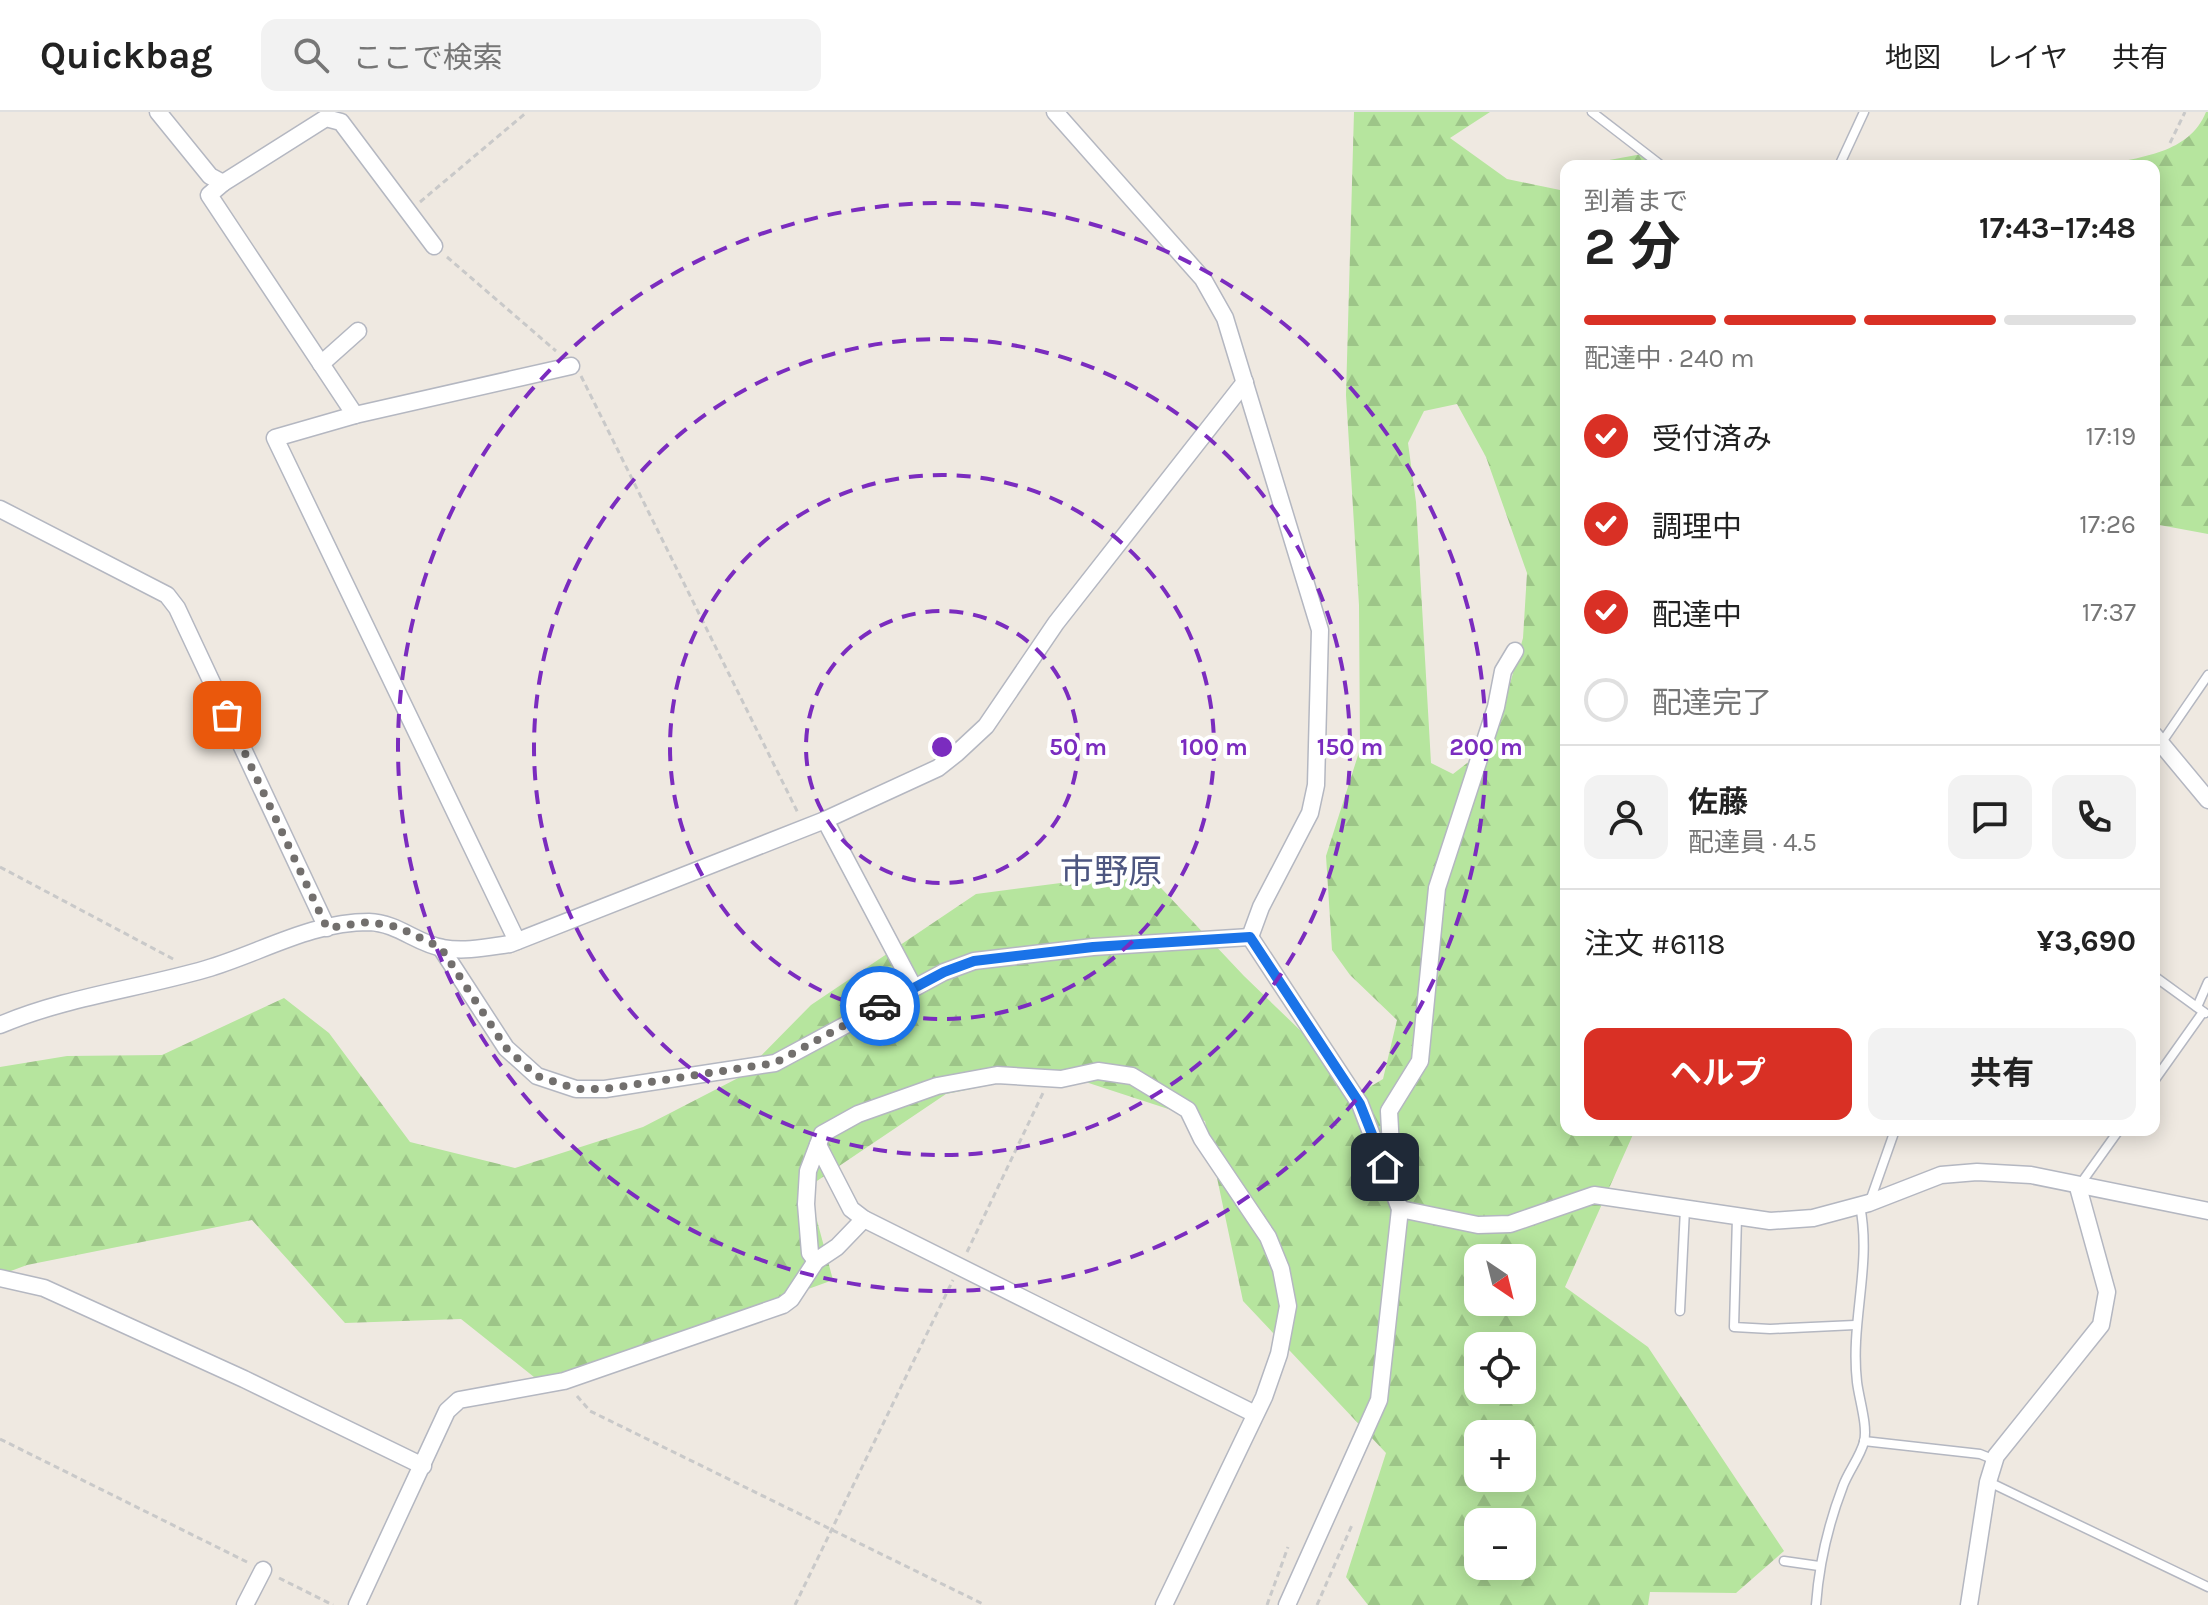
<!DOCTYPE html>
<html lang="ja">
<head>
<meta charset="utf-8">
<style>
	:root { --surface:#fff; --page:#f2f2f2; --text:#222; --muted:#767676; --line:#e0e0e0; --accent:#d93025 }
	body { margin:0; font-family:Karla,"Noto Sans JP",sans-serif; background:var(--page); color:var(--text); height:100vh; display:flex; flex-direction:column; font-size:30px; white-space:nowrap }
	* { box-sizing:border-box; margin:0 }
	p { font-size:26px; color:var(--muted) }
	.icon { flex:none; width:44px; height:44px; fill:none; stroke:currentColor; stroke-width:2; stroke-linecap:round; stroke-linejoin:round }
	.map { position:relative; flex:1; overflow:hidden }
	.drawer { position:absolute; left:1560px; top:48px; width:600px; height:976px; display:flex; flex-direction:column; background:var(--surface); border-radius:16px; box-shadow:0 4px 20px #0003 }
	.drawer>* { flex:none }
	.needle { width:52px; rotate:145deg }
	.tools { position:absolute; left:1464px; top:1132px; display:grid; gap:16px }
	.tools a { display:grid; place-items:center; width:72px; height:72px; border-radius:16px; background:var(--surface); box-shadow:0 4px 20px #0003; font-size:40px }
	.pin { position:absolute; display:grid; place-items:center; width:68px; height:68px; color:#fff; margin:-34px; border-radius:16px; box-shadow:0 4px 12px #0006 }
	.courier { position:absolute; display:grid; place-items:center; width:80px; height:80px; margin:-40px; border:6px solid #1a73e8; border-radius:50%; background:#fff; color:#222; box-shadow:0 2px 10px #0007 }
	.overview em { font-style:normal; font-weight:700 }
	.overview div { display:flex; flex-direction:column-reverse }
	.overview { display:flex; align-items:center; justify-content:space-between; height:136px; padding:0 24px }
	h1 { font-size:52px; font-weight:700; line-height:60px }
	.bar { display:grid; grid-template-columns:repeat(4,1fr); gap:12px 8px; align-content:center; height:96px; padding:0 24px }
	.bar i { height:10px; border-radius:6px; background:var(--line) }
	.bar .current { background:var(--accent) }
	.bar p { grid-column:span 4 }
	.line { display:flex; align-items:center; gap:20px; padding:0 24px; border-top:2px solid var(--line) }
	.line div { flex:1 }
	.round { display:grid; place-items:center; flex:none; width:84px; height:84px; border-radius:16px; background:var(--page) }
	ol { padding:0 24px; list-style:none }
	li { display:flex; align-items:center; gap:24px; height:88px }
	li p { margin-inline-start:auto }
	li .icon { padding:8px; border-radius:50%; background:var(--accent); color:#fff; stroke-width:4 }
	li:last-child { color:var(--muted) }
	li i { width:44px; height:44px; border:4px solid var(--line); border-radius:50% }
	.primary-button { display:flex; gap:16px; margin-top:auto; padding:16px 24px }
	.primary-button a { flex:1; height:92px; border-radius:16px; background:var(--accent); color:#fff; font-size:32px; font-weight:700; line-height:92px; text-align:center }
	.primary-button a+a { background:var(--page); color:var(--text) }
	header { display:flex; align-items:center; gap:48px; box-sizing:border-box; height:112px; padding:0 40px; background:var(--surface); border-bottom:2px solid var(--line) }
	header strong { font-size:38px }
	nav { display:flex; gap:44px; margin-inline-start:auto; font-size:28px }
	.search { width:560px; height:72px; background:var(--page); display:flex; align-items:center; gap:20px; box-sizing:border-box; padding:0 28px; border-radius:16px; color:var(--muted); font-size:30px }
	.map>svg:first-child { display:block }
	.forest { fill:url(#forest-firs); fill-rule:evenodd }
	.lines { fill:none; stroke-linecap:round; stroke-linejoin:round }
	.service-casing { stroke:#b4b7c1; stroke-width:11 }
	.minor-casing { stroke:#b4b7c1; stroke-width:19 }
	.path { stroke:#c9c9c9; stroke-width:3; stroke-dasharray:6 4; stroke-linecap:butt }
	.service { stroke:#fff; stroke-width:8 }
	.minor { stroke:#fff; stroke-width:16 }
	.done { stroke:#726f6d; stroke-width:8; stroke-dasharray:0 14.4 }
	.route { stroke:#1a73e8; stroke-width:10 }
	.ring { fill:none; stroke:#7b2cbf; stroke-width:4; stroke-dasharray:14 10 }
	.labels { text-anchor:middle; stroke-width:8; stroke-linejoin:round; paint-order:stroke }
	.quarter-label { font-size:34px; fill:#4d5680; stroke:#fff }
	.centre { fill:#7b2cbf; stroke:#fff; stroke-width:4 }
	.ring-label { font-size:24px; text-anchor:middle; font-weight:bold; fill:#7b2cbf; stroke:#fff; stroke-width:8; stroke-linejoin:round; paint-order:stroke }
</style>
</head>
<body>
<header>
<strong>Quickbag</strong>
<div class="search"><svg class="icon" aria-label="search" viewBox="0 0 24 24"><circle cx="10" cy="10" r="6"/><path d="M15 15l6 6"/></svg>ここで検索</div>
<nav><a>地図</a><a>レイヤ</a><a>共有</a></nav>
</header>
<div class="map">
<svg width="2208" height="1493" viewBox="0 0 2208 1493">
	<defs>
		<pattern id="forest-firs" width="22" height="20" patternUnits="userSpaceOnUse" patternTransform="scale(2)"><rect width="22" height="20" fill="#b6e59e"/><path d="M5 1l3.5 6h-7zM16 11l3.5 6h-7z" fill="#9dc588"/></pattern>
	</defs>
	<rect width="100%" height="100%" fill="#efe9e1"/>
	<g class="forest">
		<path d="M1354,0h136l-40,26 57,41 53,11 6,-4v944h69l-70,157 83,60 136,204 -48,42 -86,-1 -2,13h-280l-22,-28 40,-124 -143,-152 -38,-180 -150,-49 -109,22 -138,93 25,93 -289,105 -83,-66 -116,4 -93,-103 -225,45 -27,10v-208l67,-11 95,-1 122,-57 45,35 81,109 105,26 128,-41 97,-50 71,-72 165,-111 170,-22 98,104 119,115 20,-12 14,-59 -47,-45 -18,-25 -6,-94 34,-107 -1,-144 -13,-210zM1457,292l29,53 41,116 -4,65 -30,105 -40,31 -22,-11 -15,-261 -8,-59 16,-32zM1478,1146h44v44h-44zM1478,1234h44v44h-44zM1478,1322h44v44h-44zM1478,1410h44v44h-44z"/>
		<path d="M2206,0h2v422l-54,-10v-358h-52c39,-10 87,-12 104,-54z"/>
		<path d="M1642,42l18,12h-70l3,-3z"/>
	</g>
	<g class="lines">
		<g class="service-casing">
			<g id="service">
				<path d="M1592,0l70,54"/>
				<path d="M1839,54l25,-54"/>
				<path d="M2162,630l46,-67"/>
				<path d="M2154,864l51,37"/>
				<path d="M2197,895l11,-25"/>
				<path d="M2154,969l49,-69"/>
				<path d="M2079,1074l40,-56"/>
				<path d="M1870,1089l25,-71"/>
				<path d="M1737,1105l-3,110 36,2 85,-4"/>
				<path d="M1680,1199l5,-102"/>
				<path d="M1864,1329l116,13 15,6"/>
				<path d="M1989,1370l219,105"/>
				<path d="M1784,1449l35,5"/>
				<path d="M1816,1493c3,-41 12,-80 27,-119 5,-14 17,-29 21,-44 4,-16 -5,-43 -7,-60 -7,-60 15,-117 3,-176"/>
			</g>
		</g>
		<g class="minor-casing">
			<g id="minor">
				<path d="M158,0l52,64 13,7 103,-65 15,4 93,124"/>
				<path d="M1055,0l148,167 22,39 95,312 -4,155 -6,28 -49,94 -11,30"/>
				<path d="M223,71l-14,12 146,220"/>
				<path d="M321,252l37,-33"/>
				<path d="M0,397l167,86 10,13 150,320"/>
				<path d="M2154,623l54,65"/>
				<path d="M825,708l89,168"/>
				<path d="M1250,825l110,167 40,105 -21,191 -92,205"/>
				<path d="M517,829l-242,-503 80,-23 216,-49"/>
				<path d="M441,836l65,100 31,28 39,13h29l170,-26 169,-91 30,-11 119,-14 157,-10"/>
				<path d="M0,913c66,-28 137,-36 206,-56 55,-16 104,-47 163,-47 29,1 48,22 74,26 22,4 45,-1 67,-4l315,-124 113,-52 19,-15 29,-27 70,-103 189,-241"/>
				<path d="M818,1033l33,64 13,10 391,195"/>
				<path d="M1385,1055l6,-19 -2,-37 31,-50 17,-173 59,-181 7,-36 12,-20"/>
				<path d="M1400,1097l78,16 32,-1 84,-29 176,26 43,-3 56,-15 72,-28 36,-3 54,3 177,36"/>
				<path d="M816,1149l-6,-8 -4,-49 2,-33 14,-37 36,-20 79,-28 60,-11 64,4 37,-8 34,5 56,34 14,29 66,98 13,32 7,37 -9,48 -15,43 -100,208"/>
				<path d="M0,1166l44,10 200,91 179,87"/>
				<path d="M245,1493l18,-35"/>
				<path d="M357,1493l90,-194 12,-11 105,-19 219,-76 8,-6 25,-38 21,-14 27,-28"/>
				<path d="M1969,1493l19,-123 8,-26 105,-131 6,-33 -29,-105"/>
			</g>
		</g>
		<g class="path">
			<path d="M2170,31l15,-31"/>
			<path d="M420,90l107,-90"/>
			<path d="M447,145l109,94"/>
			<path d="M581,264l217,437"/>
			<path d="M0,755l175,93"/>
			<path d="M967,1140l76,-159"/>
			<path d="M577,1284l13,15 395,194"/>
			<path d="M0,1327l247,123"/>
			<path d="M279,1466l54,27"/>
			<path d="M795,1493l158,-325"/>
			<path d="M1267,1493l21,-58"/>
			<path d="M1317,1493l35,-80"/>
		</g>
		<use href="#service" class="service"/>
		<use href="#minor" class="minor"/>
	</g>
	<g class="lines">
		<path class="done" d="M227,603l100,213 42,-6 29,5 43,21 65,100 31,28 39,13h29l170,-26 105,-57"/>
		<path class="route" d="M880,894l64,-34 30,-11 119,-14 157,-10 110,167 25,63"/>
	</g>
	<g class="ring">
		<circle cx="942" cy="635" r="136"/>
		<circle cx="942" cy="635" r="272"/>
		<circle cx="942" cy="635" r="408"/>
		<circle cx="942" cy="635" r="544"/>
	</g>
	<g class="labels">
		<g class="quarter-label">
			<text x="1111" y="771">市野原</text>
		</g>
	</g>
	<circle cx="942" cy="635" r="12" class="centre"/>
	<g class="ring-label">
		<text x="1078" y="643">50 m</text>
		<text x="1214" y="643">100 m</text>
		<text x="1350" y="643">150 m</text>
		<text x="1486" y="643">200 m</text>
	</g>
</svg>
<div class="tools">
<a><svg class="needle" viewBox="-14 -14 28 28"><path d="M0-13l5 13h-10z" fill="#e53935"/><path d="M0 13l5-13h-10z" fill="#767676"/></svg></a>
<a><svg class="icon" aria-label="locate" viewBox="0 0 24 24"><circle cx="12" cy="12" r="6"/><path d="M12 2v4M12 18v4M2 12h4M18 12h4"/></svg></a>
<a>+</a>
<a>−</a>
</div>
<div class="pin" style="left:227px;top:603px;background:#ea580c"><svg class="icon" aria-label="bag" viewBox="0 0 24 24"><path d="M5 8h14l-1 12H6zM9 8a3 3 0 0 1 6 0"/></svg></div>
<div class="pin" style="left:1385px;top:1055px;background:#1f2937"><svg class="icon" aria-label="home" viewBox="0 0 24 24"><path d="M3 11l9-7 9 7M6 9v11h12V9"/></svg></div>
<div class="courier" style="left:880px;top:894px"><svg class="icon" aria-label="car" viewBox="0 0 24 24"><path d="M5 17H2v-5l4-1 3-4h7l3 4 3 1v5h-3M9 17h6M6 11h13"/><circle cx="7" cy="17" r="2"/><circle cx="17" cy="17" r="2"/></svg></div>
<section class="drawer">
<div class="overview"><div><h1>2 分</h1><p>到着まで</p></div><em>17:43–17:48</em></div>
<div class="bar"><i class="current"></i><i class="current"></i><i class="current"></i><i></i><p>配達中 · 240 m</p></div>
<ol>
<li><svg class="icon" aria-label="check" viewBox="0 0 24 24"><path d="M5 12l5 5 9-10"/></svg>受付済み<p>17:19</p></li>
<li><svg class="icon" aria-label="check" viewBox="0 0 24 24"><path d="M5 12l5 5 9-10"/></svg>調理中<p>17:26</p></li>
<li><svg class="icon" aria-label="check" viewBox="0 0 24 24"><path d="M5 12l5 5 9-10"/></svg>配達中<p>17:37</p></li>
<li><i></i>配達完了</li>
</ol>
<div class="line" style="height:144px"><a class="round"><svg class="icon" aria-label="person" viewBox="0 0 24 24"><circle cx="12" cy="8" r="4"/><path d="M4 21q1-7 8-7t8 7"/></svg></a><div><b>佐藤</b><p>配達員 · 4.5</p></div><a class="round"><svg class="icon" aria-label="chat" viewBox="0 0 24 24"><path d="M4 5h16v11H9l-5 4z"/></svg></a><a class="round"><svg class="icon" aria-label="phone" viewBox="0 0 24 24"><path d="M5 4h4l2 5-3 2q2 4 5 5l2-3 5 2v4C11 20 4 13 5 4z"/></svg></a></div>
<div class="line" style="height:104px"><div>注文 #6118</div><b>¥3,690</b></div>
<div class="primary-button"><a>ヘルプ</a><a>共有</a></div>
</section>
</div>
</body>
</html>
